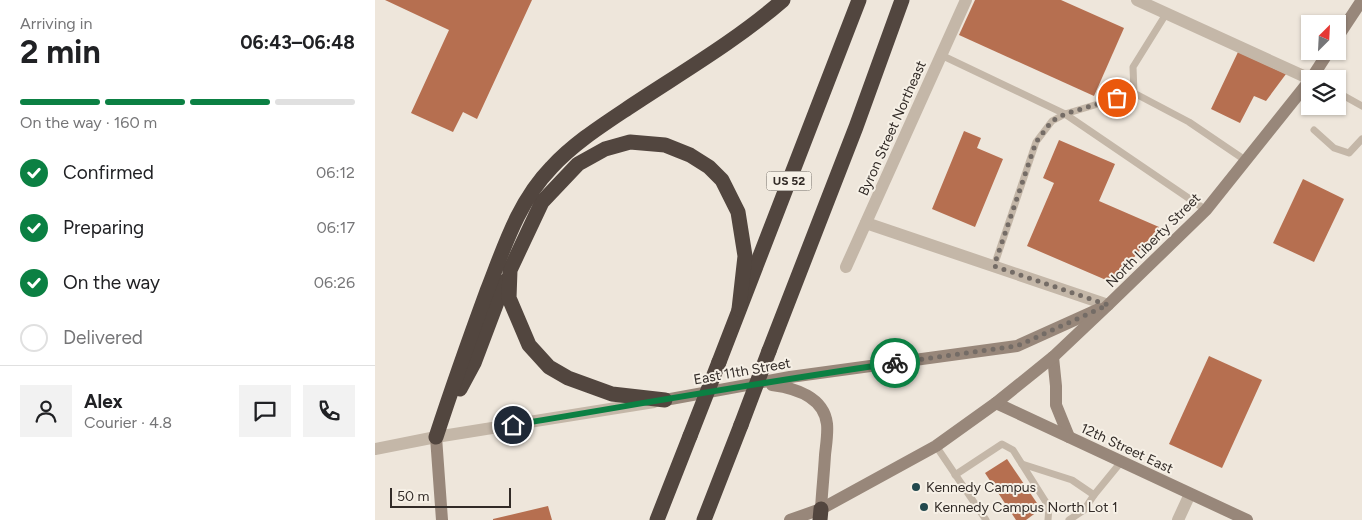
<!DOCTYPE html>
<html lang="en">
<head>
<meta charset="utf-8">
<style>
	:root { --surface:#fff; --page:#f2f2f2; --text:#202124; --muted:#757577; --line:#e0e0e0; --accent:#0b8043 }
	body { margin:0; font-family:Figtree,sans-serif; background:var(--page); color:var(--text); height:100vh; display:flex; flex-direction:column; font-size:19px; white-space:nowrap }
	* { box-sizing:border-box; margin:0 }
	p { font-size:16px; color:var(--muted) }
	.icon { flex:none; width:28px; height:28px; fill:none; stroke:currentColor; stroke-width:2; stroke-linecap:round; stroke-linejoin:round }
	.map { position:relative; flex:1; overflow:hidden }
	.sheet { display:flex; flex-direction:column; background:var(--surface); width:375px }
	.sheet>* { flex:none }
	.needle { width:32px; rotate:24deg }
	.tools { position:absolute; left:926px; top:15px; display:grid; gap:10px }
	.tools a { display:grid; place-items:center; width:45px; height:45px; border-radius:0px; background:var(--surface); box-shadow:0 1px 4px #0004; font-size:25px }
	.scale { position:absolute; left:15px; bottom:12px; width:121px; box-sizing:border-box; padding-left:5px; border:2px solid #322b27; border-top:0; font-size:14px; line-height:18px; white-space:nowrap; color:#322b27; -webkit-text-stroke:4px #f6f0e6; paint-order:stroke }
	.pin { position:absolute; display:grid; place-items:center; width:42px; height:42px; color:#fff; margin:-21px; border:2px solid #fff; border-radius:50%; box-shadow:0 1px 5px #0007 }
	.courier { position:absolute; display:grid; place-items:center; width:50px; height:50px; margin:-25px; border:4px solid #0b8043; border-radius:50%; background:#fff; color:#222; box-shadow:0 1px 6px #0007 }
	.head em { font-style:normal; font-weight:700 }
	.head div { display:flex; flex-direction:column-reverse }
	.head { display:flex; align-items:center; justify-content:space-between; height:85px; padding:0 20px }
	h1 { font-size:32px; font-weight:700; line-height:38px }
	.bar { display:grid; grid-template-columns:repeat(4,1fr); gap:8px 5px; align-content:center; height:60px; padding:0 20px }
	.bar i { height:6px; border-radius:4px; background:var(--line) }
	.bar .on { background:var(--accent) }
	.bar p { grid-column:span 4 }
	.line { display:flex; align-items:center; gap:12px; padding:0 20px; border-top:1px solid var(--line) }
	.line div { flex:1 }
	.round { display:grid; place-items:center; flex:none; width:52px; height:52px; border-radius:0px; background:var(--page) }
	ol { padding:0 20px; list-style:none }
	li { display:flex; align-items:center; gap:15px; height:55px }
	li p { margin-inline-start:auto }
	li .icon { padding:5px; border-radius:50%; background:var(--accent); color:#fff; stroke-width:4 }
	li:last-child { color:var(--muted) }
	li i { width:28px; height:28px; border:2px solid var(--line); border-radius:50% }
	main { display:flex; flex:1; min-height:0 }
	.map>svg:first-child { display:block }
	.building { fill:#b66f50 }
	.lines { fill:none; stroke-linecap:round; stroke-linejoin:round }
	.lane { stroke:#c4b7a8; stroke-width:7 }
	.street { stroke:#c4b7a8; stroke-width:12 }
	.secondary { stroke:#98877a; stroke-width:12 }
	.highway { stroke:#52463f; stroke-width:15 }
	.highway-bridge { stroke:#52463f; stroke-width:15 }
	.done { stroke:#746c66; stroke-width:5; stroke-dasharray:0 9 }
	.route { stroke:#0b8043; stroke-width:6 }
	.poi-dot { fill:#22494e; stroke:#f6f0e6; stroke-width:2 }
	.labels { text-anchor:middle; stroke-width:4; stroke-linejoin:round; paint-order:stroke }
	.shield { fill:#f6f0e6; stroke:#6d6660; stroke-width:1 }
	.shield-label { font-size:12px; font-weight:bold; fill:#322b27 }
	.street-label { font-size:14px; fill:#322b27; stroke:#f6f0e6 }
	.poi-label { font-size:14px; fill:#322b27; stroke:#f6f0e6; text-anchor:start }
</style>
</head>
<body>
<main>
<section class="sheet">
<div class="head"><div><h1>2 min</h1><p>Arriving in</p></div><em>06:43–06:48</em></div>
<div class="bar"><i class="on"></i><i class="on"></i><i class="on"></i><i></i><p>On the way · 160 m</p></div>
<ol>
<li><svg class="icon" aria-label="check" viewBox="0 0 24 24"><path d="M5 12l5 5 9-10"/></svg>Confirmed<p>06:12</p></li>
<li><svg class="icon" aria-label="check" viewBox="0 0 24 24"><path d="M5 12l5 5 9-10"/></svg>Preparing<p>06:17</p></li>
<li><svg class="icon" aria-label="check" viewBox="0 0 24 24"><path d="M5 12l5 5 9-10"/></svg>On the way<p>06:26</p></li>
<li><i></i>Delivered</li>
</ol>
<div class="line" style="height:90px"><a class="round"><svg class="icon" aria-label="person" viewBox="0 0 24 24"><circle cx="12" cy="8" r="4"/><path d="M4 21q1-7 8-7t8 7"/></svg></a><div><b>Alex</b><p>Courier · 4.8</p></div><a class="round"><svg class="icon" aria-label="chat" viewBox="0 0 24 24"><path d="M4 5h16v11H9l-5 4z"/></svg></a><a class="round"><svg class="icon" aria-label="phone" viewBox="0 0 24 24"><path d="M5 4h4l2 5-3 2q2 4 5 5l2-3 5 2v4C11 20 4 13 5 4z"/></svg></a></div>
</section>
<div class="map">
<svg width="987" height="520" viewBox="0 0 987 520">
	<rect width="100%" height="100%" fill="#eee6db"/>
	<g class="building">
		<path d="M10,0h147l-55,119 -14,-7 -10,20 -42,-19 38,-83z"/>
		<path d="M600,0h86l63,28 -30,68 -135,-61z"/>
		<path d="M863,52l48,22 -20,27 -12,-5 -14,27 -29,-14z"/>
		<path d="M589,131l17,7 -4,10 26,11 -28,68 -43,-18z"/>
		<path d="M684,140l56,24 -16,37 60,26 -46,56 -86,-37 27,-63 -11,-5z"/>
		<path d="M928,179l41,20 -30,63 -41,-19z"/>
		<path d="M834,356l53,24 -40,88 -53,-24z"/>
		<path d="M632,459l34,50 -15,11h-10l-31,-47z"/>
		<path d="M173,506l4,14h-59v-1z"/>
	</g>
	<g class="lines">
		<g class="lane">
			<path d="M566,55l124,59 69,-21 55,29 56,38"/>
			<path d="M962,92l25,14"/>
			<path d="M759,93l-1,-26 33,-53"/>
			<path d="M939,130l20,18 15,5 13,-14"/>
			<path d="M619,266l42,-124 16,-21 13,-7 141,96"/>
			<path d="M561,446l50,74"/>
			<path d="M647,464l50,16 22,15 -10,15 -15,10"/>
			<path d="M580,475l47,-31 11,6 36,57 -1,13"/>
			<path d="M719,495l27,-33"/>
		</g>
		<g class="street">
			<path d="M762,0l173,79"/>
			<path d="M491,223l242,82"/>
			<path d="M471,267l120,-267"/>
			<path d="M0,449l61,-12 218,-35"/>
			<path d="M803,520l12,-26"/>
		</g>
		<g class="secondary">
			<path d="M962,38l25,-38"/>
			<path d="M936,79l18,-28"/>
			<path d="M678,357l3,29v19l13,32"/>
			<path d="M397,385c23,3 52,12 55,39 1,10 -1,21 -2,31 -1,18 -3,36 -4,54"/>
			<path d="M290,400l125,-23 227,-31 82,-37"/>
			<path d="M621,403l251,117"/>
			<path d="M61,437l6,83"/>
			<path d="M415,520l31,-11 115,-63 60,-43 57,-46 55,-52 98,-95 104,-130"/>
		</g>
		<g class="highway">
			<path d="M394,351l87,-224 46,-127"/>
			<path d="M344,362l140,-362"/>
			<path d="M85,389l14,-26 31,-82"/>
			<path d="M290,400l-53,-6 -44,-16 -19,-11 -20,-22 -20,-47 1,-28 32,-68 36,-38 27,-15 25,-7 35,3 25,10 19,12 13,13 16,32 7,44 -6,53"/>
			<path d="M61,437c16,-49 33,-97 51,-146 17,-43 31,-89 64,-123 22,-24 50,-42 77,-60 51,-34 108,-67 155,-108"/>
			<path d="M282,520l33,-84"/>
			<path d="M329,520l37,-95"/>
			<path d="M445,520l1,-11"/>
		</g>
		<g class="highway-bridge">
			<path d="M366,425l28,-74"/>
			<path d="M315,436l29,-74"/>
		</g>
	</g>
	<g class="lines">
		<path class="done" d="M520,363l122,-17 91,-41 -114,-39 42,-124 16,-21 13,-7 52,-16"/>
		<path class="route" d="M138,425c127,-21 254,-44 382,-62"/>
	</g>
	<g class="poi-dot">
		<circle cx="541" cy="487" r="5"/>
		<circle cx="549" cy="507" r="5"/>
	</g>
	<g class="labels">
		<rect class="shield" x="391.5" y="171.5" width="45" height="19" rx="4"/>
		<g class="shield-label">
			<text x="414" y="185">US 52</text>
		</g>
		<g class="street-label">
			<text transform="translate(517 128) rotate(-66)" y="5">Byron Street Northeast</text>
			<text transform="translate(778 240) rotate(-45)" y="5">North Liberty Street</text>
			<text transform="translate(367 371) rotate(-10)" y="5">East 11th Street</text>
			<text transform="translate(752 448) rotate(25)" y="5">12th Street East</text>
		</g>
		<g class="poi-label">
			<text x="551" y="492">Kennedy Campus</text>
			<text x="559" y="512">Kennedy Campus North Lot 1</text>
		</g>
	</g>
</svg>
<div class="tools">
<a><svg class="needle" viewBox="-14 -14 28 28"><path d="M0-13l5 13h-10z" fill="#e53935"/><path d="M0 13l5-13h-10z" fill="#757577"/></svg></a>
<a><svg class="icon" aria-label="layers" viewBox="0 0 24 24"><path d="M12 4l9 5-9 5-9-5zM3 14l9 5 9-5"/></svg></a>
</div>
<div class="scale">50 m</div>
<div class="pin" style="left:742px;top:98px;background:#ea580c"><svg class="icon" aria-label="bag" viewBox="0 0 24 24"><path d="M5 8h14l-1 12H6zM9 8a3 3 0 0 1 6 0"/></svg></div>
<div class="pin" style="left:138px;top:425px;background:#1f2937"><svg class="icon" aria-label="home" viewBox="0 0 24 24"><path d="M3 11l9-7 9 7M6 9v11h12V9"/></svg></div>
<div class="courier" style="left:520px;top:363px"><svg class="icon" aria-label="bike" viewBox="0 0 24 24"><circle cx="6" cy="16" r="4"/><circle cx="18" cy="16" r="4"/><path d="M6 16l4-8h5l3 8M10 8l3 8H6M13 5h3"/></svg></div>
</div>
</main>
</body>
</html>
